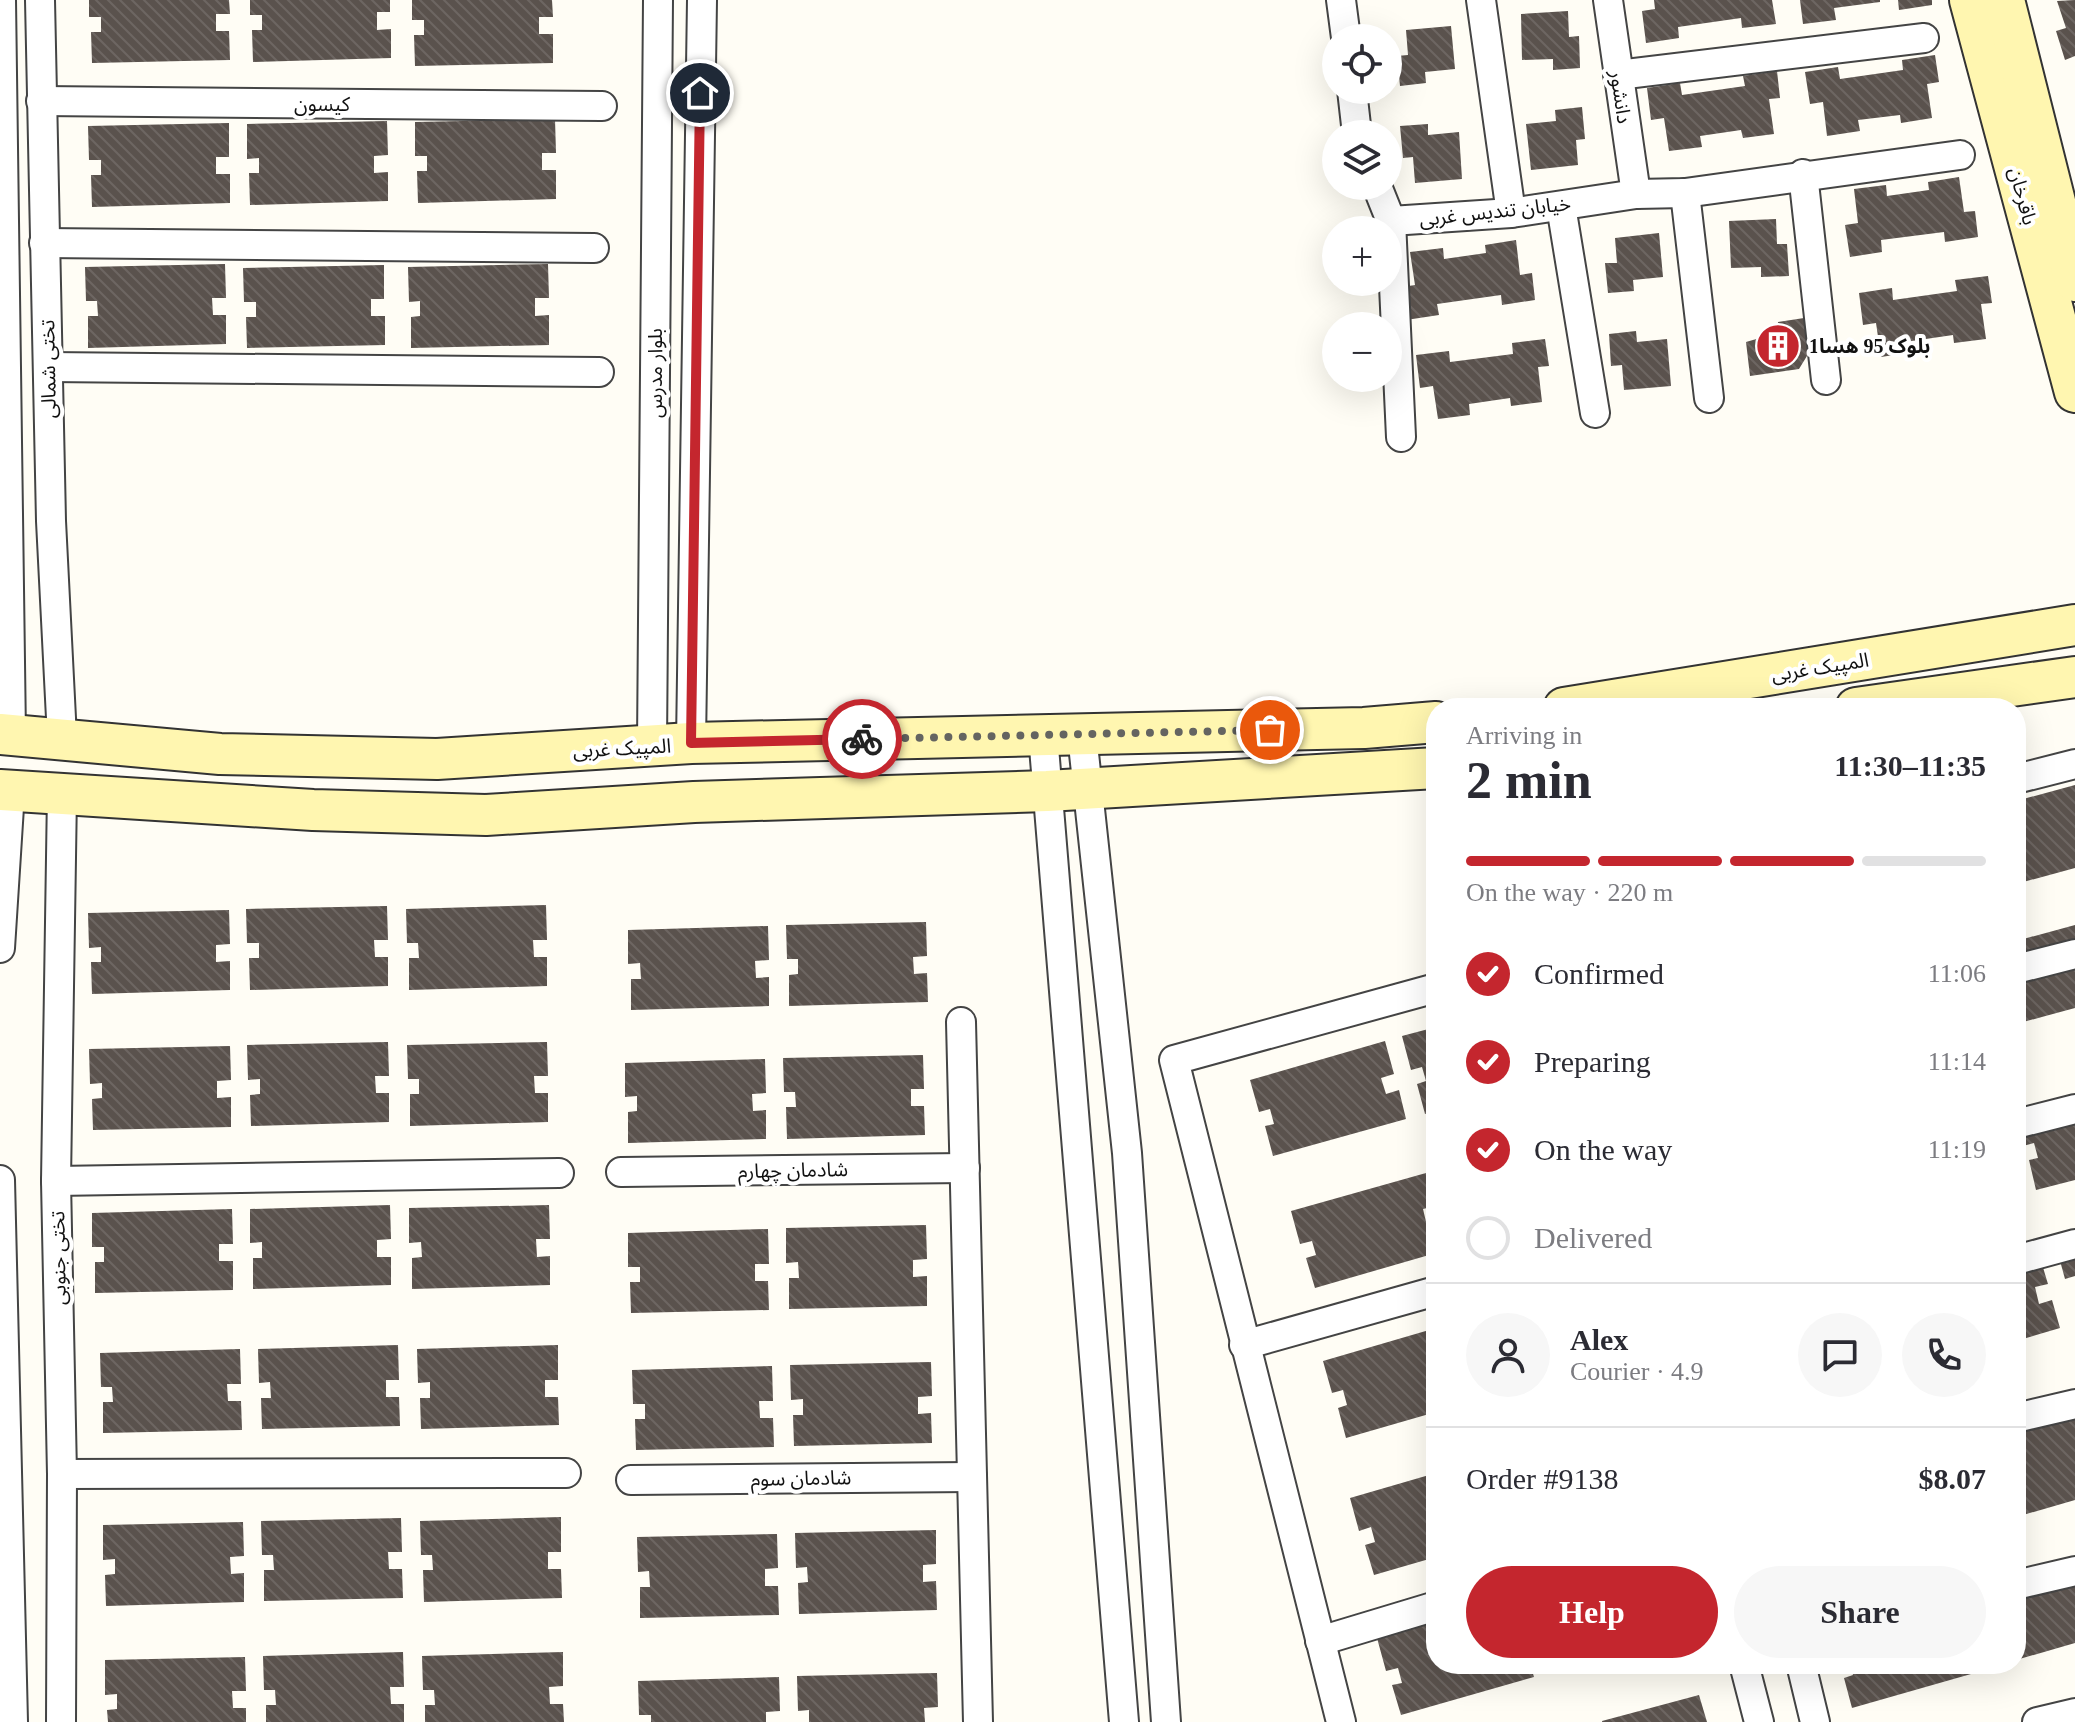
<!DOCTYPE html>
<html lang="en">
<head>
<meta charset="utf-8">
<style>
	:root { --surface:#fff; --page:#f7f7f7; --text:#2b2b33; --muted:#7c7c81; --line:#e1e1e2; --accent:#c4262e }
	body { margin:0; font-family:"Times New Roman","Noto Sans Arabic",serif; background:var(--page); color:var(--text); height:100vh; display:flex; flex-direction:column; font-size:30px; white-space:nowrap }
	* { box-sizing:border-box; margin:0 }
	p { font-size:26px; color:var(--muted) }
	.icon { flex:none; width:44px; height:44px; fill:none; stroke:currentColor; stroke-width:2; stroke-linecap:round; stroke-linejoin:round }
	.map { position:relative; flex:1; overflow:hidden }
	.drawer { position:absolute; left:1426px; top:698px; width:600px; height:976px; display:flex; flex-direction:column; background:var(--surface); border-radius:32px; box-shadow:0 8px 32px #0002 }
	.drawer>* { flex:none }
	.fabs { position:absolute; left:1322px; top:24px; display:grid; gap:16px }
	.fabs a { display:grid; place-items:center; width:80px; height:80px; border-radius:50%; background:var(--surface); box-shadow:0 8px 32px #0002; font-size:40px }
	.pin { position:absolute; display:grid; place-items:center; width:68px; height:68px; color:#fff; margin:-34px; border:4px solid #fff; border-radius:50%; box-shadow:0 2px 8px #0007 }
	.courier { position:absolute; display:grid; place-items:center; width:80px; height:80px; margin:-40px; border:6px solid #c4262e; border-radius:50%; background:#fff; color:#222; box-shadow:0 2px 10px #0007 }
	.head em { font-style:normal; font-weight:600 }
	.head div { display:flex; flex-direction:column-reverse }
	.head { display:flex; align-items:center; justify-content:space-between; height:136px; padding:0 40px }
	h1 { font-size:52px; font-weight:600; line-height:60px }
	.bar { display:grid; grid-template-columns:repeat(4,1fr); gap:12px 8px; align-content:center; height:96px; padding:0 40px }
	.bar i { height:10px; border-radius:6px; background:var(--line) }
	.bar .on { background:var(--accent) }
	.bar p { grid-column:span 4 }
	.line { display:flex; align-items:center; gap:20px; padding:0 40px; border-top:2px solid var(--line) }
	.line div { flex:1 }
	.round { display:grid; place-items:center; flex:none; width:84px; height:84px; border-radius:42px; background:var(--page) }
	ol { padding:0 40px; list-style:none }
	li { display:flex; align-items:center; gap:24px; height:88px }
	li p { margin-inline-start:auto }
	li .icon { padding:8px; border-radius:50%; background:var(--accent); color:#fff; stroke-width:4 }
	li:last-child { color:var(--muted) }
	li i { width:44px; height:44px; border:4px solid var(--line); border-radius:50% }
	.primary-button { display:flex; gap:16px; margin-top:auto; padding:16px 40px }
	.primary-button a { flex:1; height:92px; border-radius:48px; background:var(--accent); color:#fff; font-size:32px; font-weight:600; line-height:92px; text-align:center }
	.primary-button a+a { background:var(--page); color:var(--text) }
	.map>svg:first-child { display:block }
	.building { fill:url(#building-back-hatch) }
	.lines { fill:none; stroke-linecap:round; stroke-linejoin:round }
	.street-casing { stroke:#444; stroke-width:32 }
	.secondary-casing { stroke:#333; stroke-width:44 }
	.street { stroke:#fff; stroke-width:28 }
	.secondary { stroke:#fff6b0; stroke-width:40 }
	.done { stroke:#646461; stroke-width:8; stroke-dasharray:0 14.4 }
	.route { stroke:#c4262e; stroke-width:10 }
	.labels { text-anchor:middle; stroke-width:8; stroke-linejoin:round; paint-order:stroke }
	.street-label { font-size:20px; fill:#111; stroke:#fff }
	.poi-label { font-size:20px; font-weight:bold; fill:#111; stroke:#fff; text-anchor:start }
</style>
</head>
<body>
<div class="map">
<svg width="2075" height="1722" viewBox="0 0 2075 1722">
	<defs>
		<pattern id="building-back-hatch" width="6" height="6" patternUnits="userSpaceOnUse" patternTransform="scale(2)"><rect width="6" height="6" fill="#5a524d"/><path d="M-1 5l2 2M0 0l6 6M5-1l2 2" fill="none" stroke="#6d6662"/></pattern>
	</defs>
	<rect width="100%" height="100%" fill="#fffdf5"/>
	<g class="building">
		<path d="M89,0h140l1,14h-14v17h13l1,29 -138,3 -1,-31h10v-15h-12z"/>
		<path d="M250,0h140v12h-13v18l14,-1v29l-138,4 -1,-32h10v-15h-12z"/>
		<path d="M412,0h140l1,17h-14v17h14v29l-138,3 -1,-31h10v-15h-12z"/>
		<path d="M1654,0h118l4,24 -34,4 -1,-10 -63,9 1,11 -33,5 -4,-32 13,-2z"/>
		<path d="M1800,0h80v2l-46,6 2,12 -33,4z"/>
		<path d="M1898,0h34v5l-33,5z"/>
		<path d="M2075,0v56l-10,4 -9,-29 10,-3 -9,-27z"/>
		<path d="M1568,11l1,26 10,-1 1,32 -27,2v-11l-31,1 -1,-46z"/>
		<path d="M1451,26l4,43 -30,3 1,11 -26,3 -3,-30 11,-1 -2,-25z"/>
		<path d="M1935,55l4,27 -12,2 5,34 -31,5 -1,-8 -42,5 2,11 -33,5 -4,-34 -13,2 -5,-32 33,-5 2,12 63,-9 -1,-10z"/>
		<path d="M1777,71l3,27 -11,1 5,35 -31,4 -2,-8 -41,6 2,11 -33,4 -5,-33 -13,2 -4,-32 33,-5 2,12 63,-9 -2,-10z"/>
		<path d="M1582,107l3,32 -9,1 2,25 -47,5 -5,-46 30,-3 -1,-11z"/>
		<path d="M555,119l1,34h-14v17h14v29l-138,4 -1,-32h10v-15h-12v-34z"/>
		<path d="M387,121l1,34 -14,1v17l14,-1v29l-138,4 -1,-32h10v-15l-12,1v-35z"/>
		<path d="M229,123v34h-13v17h14v29l-138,4 -1,-32h10v-15h-12l-1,-34z"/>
		<path d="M1428,124v11l31,-3 3,47 -47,4 -2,-26 -10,1 -3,-32z"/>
		<path d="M1959,177l5,35 11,-1 3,26 -33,5 -1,-10 -63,8 1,12 -32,5 -5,-32 13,-2 -4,-34 32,-4 1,11 42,-6 -1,-8z"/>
		<path d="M1776,219l1,25h10l2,32 -28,1v-10l-30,1 -2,-47z"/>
		<path d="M1659,233l4,44 -30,3 1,11 -26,2 -3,-30h12l-2,-25z"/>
		<path d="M1516,240l4,35 12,-2 3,27 -33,5 -1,-10 -64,9 2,11 -33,5 -4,-33 13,-2 -5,-33 33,-4 1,11 42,-6 -1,-8z"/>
		<path d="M225,264l1,34h-14l1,17h13v29l-138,4v-32h10l-1,-15h-11l-1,-34z"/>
		<path d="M548,264l1,34h-14v18l14,-1v30l-138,3v-31l9,-1v-15l-11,1 -1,-35z"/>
		<path d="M384,265v34h-13v17h14v29l-138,3 -1,-31h10v-15h-12l-1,-34z"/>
		<path d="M1988,276l4,27 -11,1 5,35 -32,4 -1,-8 -41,6 1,11 -32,5 -5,-34 -13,2 -4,-32 33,-5 1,12 64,-9 -2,-11z"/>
		<path d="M1804,318l6,33 -11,18 -49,7 -4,-34 31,-9 1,-11z"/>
		<path d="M1636,331l1,11 30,-3 4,47 -47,4 -2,-25 -11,1 -2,-32z"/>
		<path d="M1545,339l4,27 -11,1 4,35 -31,4 -1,-8 -41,6 1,11 -32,4 -5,-33 -13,2 -4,-33 33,-4 1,11 63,-8 -1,-11z"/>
		<path d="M2075,785v83l-59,16v-83z"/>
		<path d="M546,905l1,35h-14l1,17h13v29l-138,4v-32h10l-1,-15h-11l-1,-34z"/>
		<path d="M387,906l1,34h-14l1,17h13v29l-138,4 -1,-32h10v-15h-12l-1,-34z"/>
		<path d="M229,910l1,34 -14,1v17l14,-1v29l-138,4 -1,-32h10v-15l-12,1 -1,-35z"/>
		<path d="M926,922l1,34 -14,1 1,17 13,-1 1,29 -139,4v-31l9,-1v-15h-11l-1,-34z"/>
		<path d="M2075,925v83l-59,16v-83z"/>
		<path d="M768,926l1,34 -14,1 1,17 13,-1v29l-138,4v-31h10l-1,-16 -12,1v-34z"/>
		<path d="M1436,1027v84l-11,3 -8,-30 9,-3 -4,-14 -11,3 -9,-34z"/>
		<path d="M1385,1041l9,33 -13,4 5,16 13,-4 7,29 -133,37 -8,-30 9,-2 -4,-15 -11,3 -9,-32z"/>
		<path d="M388,1042l1,34h-14l1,17h13v29l-138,4 -1,-31 10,-1v-15l-12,1 -1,-35z"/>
		<path d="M547,1042l1,34h-14l1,17h13v29l-138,4v-32h9v-15h-11l-1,-34z"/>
		<path d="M230,1046l1,34 -14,1v17l14,-1v30l-138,3 -1,-31 10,-1v-15l-12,1 -1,-35z"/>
		<path d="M923,1055l1,34h-13v17h13l1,29 -138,4 -1,-32h10l-1,-15h-11l-1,-34z"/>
		<path d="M765,1059l1,34 -14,1 1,17 13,-1v29l-138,4v-31l9,-1v-15l-12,1v-34z"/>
		<path d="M2075,1097v83l-39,10 -7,-30 9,-2 -4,-15 -11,3 -7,-26z"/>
		<path d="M1426,1173l10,33 -13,3 4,17 9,-3v30l-121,35 -9,-30 10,-3 -4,-14 -12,3 -9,-33z"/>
		<path d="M390,1205l1,34 -14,1v17h14v28l-138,4v-31h9v-16l-12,1v-34z"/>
		<path d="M549,1205l1,34h-14l1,18 13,-1v29l-138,4v-31l10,-1 -1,-15 -12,1v-35z"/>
		<path d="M232,1209l1,35h-14v17h14v29l-138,3v-31h9v-15h-12v-34z"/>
		<path d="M926,1225l1,34 -14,1v17l14,-1v30l-138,3v-31h10l-1,-16 -12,1v-35z"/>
		<path d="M768,1229l1,35h-14v17h13l1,29 -138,3 -1,-31h10v-15h-12v-34z"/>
		<path d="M2075,1241v35l-10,3 -9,-33z"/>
		<path d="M2038,1251l10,33 -13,3 4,17 13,-4 8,28 -44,13v-84z"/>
		<path d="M1436,1328v84l-90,26 -8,-30 9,-3 -4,-15 -11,3 -9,-32z"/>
		<path d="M398,1345l1,35h-13v17h13l1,29 -138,3 -1,-31h10l-1,-16 -11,1 -1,-34z"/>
		<path d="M558,1345v35h-13v17h13l1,28 -138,4 -1,-31h10v-16l-12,1 -1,-34z"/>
		<path d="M240,1349l1,35h-14l1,17h13l1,29 -139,3v-31h10l-1,-15h-11l-1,-34z"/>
		<path d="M931,1362l1,34 -14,1v17l13,-1 1,30 -138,3 -1,-31h10v-16l-12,1 -1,-35z"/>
		<path d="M772,1366l1,35h-14l1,17h13l1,29 -138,3 -1,-31h10v-15h-12l-1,-34z"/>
		<path d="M2075,1417v83l-59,17v-84z"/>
		<path d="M1436,1473v84l-62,18 -9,-30 10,-3 -4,-15 -12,4 -9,-33z"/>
		<path d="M561,1517v35h-13v17h13l1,29 -138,4 -1,-32h10l-1,-15h-11l-1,-34z"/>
		<path d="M401,1518l1,34h-14l1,17h13l1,29 -139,3v-31h10l-1,-15h-11l-1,-34z"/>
		<path d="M243,1522l1,34 -14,1 1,17 13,-1v29l-138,4 -1,-31 10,-1v-15l-12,1v-35z"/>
		<path d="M936,1530v34l-13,1v17l13,-1 1,29 -138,4 -1,-31 10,-1 -1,-15 -11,1 -1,-35z"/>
		<path d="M777,1534l1,34 -13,1v17h13l1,29 -139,3v-31h10l-1,-16 -11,1 -1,-35z"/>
		<path d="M2075,1560v83l-59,17v-84z"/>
		<path d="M1436,1622v42h94l4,13 -133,38 -9,-30 10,-2 -4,-15 -12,3 -9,-33z"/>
		<path d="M403,1652l1,35h-14l1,17h13v18h-138v-17h10l-1,-15h-11l-1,-34z"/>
		<path d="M563,1652v34l-14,1 1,17h13l1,18h-139v-17h10l-1,-15h-11l-1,-34z"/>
		<path d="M245,1657l1,34h-14l1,17h13v14h-138l-1,-12 10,-1v-15l-12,1v-35z"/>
		<path d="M1550,1664h31v1l-29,8z"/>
		<path d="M1850,1664h133l2,6 -133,38 -8,-30 9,-3z"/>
		<path d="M937,1673l1,34 -14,1 1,14h-116v-12l-11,1 -1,-35z"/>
		<path d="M779,1677l1,34 -14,1v10h-115v-7h-12l-1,-34z"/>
		<path d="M1699,1695l8,27h-105v-1z"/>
	</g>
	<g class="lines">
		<g class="street-casing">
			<g id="street">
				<path d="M1,0l10,735"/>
				<path d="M40,0l11,521 11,217"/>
				<path d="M1341,0l5,38"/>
				<path d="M1481,0l30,213"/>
				<path d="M1608,0l28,194"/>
				<path d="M1618,75l306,-37"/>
				<path d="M1352,90l5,44"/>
				<path d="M41,101l561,5"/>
				<path d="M1803,174l23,206"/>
				<path d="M1377,186l14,35 120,-8 125,-19 49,-1 275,-38"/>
				<path d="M1685,193l24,205"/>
				<path d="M1561,206l34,207"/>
				<path d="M1391,221l10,216"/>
				<path d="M44,243l550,5"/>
				<path d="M48,367l551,5"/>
				<path d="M1043,735l81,987"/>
				<path d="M1082,735l45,418 39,569"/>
				<path d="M691,743l11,-743"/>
				<path d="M652,746l6,-746"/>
				<path d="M2016,779l59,-15"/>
				<path d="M0,948l10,-157"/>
				<path d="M2016,969l59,-15"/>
				<path d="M961,1022l17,700"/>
				<path d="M2016,1124l59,-15"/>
				<path d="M621,1172l344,-4"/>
				<path d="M0,1180l13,542"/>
				<path d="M56,1181l503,-8"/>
				<path d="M2016,1260l59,-16"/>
				<path d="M1244,1345l192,-54"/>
				<path d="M2016,1418l59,-14"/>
				<path d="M62,1474l504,-1"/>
				<path d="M631,1480l341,-3"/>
				<path d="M2016,1585l59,-14"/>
				<path d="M1320,1641l116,-35"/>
				<path d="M1744,1664l15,58"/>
				<path d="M1801,1664l14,58"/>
				<path d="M61,1722l1,-248 -6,-293 6,-388"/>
				<path d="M1341,1722l-167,-662 262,-72"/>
				<path d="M2037,1722l38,-9"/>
			</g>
		</g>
		<g class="secondary-casing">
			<g id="secondary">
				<path d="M1970,0l105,392"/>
				<path d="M2004,0l71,281"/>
				<path d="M1564,708l511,-83"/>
				<path d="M1856,708l219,-31"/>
				<path d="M0,734l220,20 217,5 254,-16 673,-15 72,-6"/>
				<path d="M0,790l313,20 173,5 208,-13 353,-11 389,-23"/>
			</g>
		</g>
		<use href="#street" class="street"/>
		<use href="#secondary" class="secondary"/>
	</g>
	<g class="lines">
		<path class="done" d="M862,739l408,-9"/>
		<path class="route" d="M700,93l-9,650 171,-4"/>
	</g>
	<defs>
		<g id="building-disc" transform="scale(2.3)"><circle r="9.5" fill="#c4262e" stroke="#fff"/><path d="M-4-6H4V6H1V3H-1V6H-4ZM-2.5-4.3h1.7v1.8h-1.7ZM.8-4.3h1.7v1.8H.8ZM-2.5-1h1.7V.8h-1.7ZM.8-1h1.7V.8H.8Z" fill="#fff"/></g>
	</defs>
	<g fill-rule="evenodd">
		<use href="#building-disc" x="1778" y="346"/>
	</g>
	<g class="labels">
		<g class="street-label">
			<text transform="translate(1621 97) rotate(82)" y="7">دانشور</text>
			<text x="322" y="111">کیسون</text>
			<text transform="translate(2023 196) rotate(75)" y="7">باقرخان</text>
			<text transform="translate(1495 211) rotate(-6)" y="7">خیابان تندیس غربی</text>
			<text transform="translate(48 369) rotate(-91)" y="7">تختی شمالی</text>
			<text transform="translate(655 373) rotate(-90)" y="7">بلوار مدرس</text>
			<text transform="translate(1820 667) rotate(-9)" y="7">المپیک غربی</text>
			<text transform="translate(622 748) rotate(-3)" y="7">المپیک غربی</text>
			<text transform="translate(793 1170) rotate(-1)" y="7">شادمان چهارم</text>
			<text transform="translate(58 1258) rotate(-91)" y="7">تختی جنوبی</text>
			<text transform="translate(801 1478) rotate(-1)" y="7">شادمان سوم</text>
		</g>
		<g class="poi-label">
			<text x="1809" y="353">بلوک 95 هسا1</text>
		</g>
	</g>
</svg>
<div class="fabs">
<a><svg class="icon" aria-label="locate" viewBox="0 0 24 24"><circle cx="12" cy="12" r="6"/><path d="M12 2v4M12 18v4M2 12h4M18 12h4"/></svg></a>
<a><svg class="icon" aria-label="layers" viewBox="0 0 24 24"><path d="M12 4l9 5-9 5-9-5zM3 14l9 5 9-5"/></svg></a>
<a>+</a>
<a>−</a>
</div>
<div class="pin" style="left:1270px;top:730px;background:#ea580c"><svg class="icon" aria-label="bag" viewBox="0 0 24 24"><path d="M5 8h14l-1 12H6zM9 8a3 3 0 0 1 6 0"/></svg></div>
<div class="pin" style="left:700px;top:93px;background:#1f2937"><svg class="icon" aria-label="home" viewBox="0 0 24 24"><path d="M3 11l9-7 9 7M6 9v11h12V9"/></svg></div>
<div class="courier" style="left:862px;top:739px"><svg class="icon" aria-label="bike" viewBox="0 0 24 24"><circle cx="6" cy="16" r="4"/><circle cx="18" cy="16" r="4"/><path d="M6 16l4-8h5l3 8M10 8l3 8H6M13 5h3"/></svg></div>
<section class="drawer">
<div class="head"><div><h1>2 min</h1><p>Arriving in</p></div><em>11:30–11:35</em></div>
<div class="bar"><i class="on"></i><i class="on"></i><i class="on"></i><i></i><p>On the way · 220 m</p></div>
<ol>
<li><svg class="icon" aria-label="check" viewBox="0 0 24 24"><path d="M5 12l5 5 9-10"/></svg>Confirmed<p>11:06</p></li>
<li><svg class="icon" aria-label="check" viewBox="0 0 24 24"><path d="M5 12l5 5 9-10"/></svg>Preparing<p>11:14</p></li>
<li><svg class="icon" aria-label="check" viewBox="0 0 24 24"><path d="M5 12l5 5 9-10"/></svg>On the way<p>11:19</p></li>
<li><i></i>Delivered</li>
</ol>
<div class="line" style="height:144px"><a class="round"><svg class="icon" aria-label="person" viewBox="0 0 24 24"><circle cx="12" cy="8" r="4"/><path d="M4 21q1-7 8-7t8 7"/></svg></a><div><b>Alex</b><p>Courier · 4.9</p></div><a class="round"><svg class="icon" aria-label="chat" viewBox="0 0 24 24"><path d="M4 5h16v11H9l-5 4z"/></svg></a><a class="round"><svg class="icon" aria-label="phone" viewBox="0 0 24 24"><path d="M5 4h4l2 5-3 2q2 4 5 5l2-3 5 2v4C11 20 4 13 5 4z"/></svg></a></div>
<div class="line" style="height:104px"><div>Order #9138</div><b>$8.07</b></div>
<div class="primary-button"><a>Help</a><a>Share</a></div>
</section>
</div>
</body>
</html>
